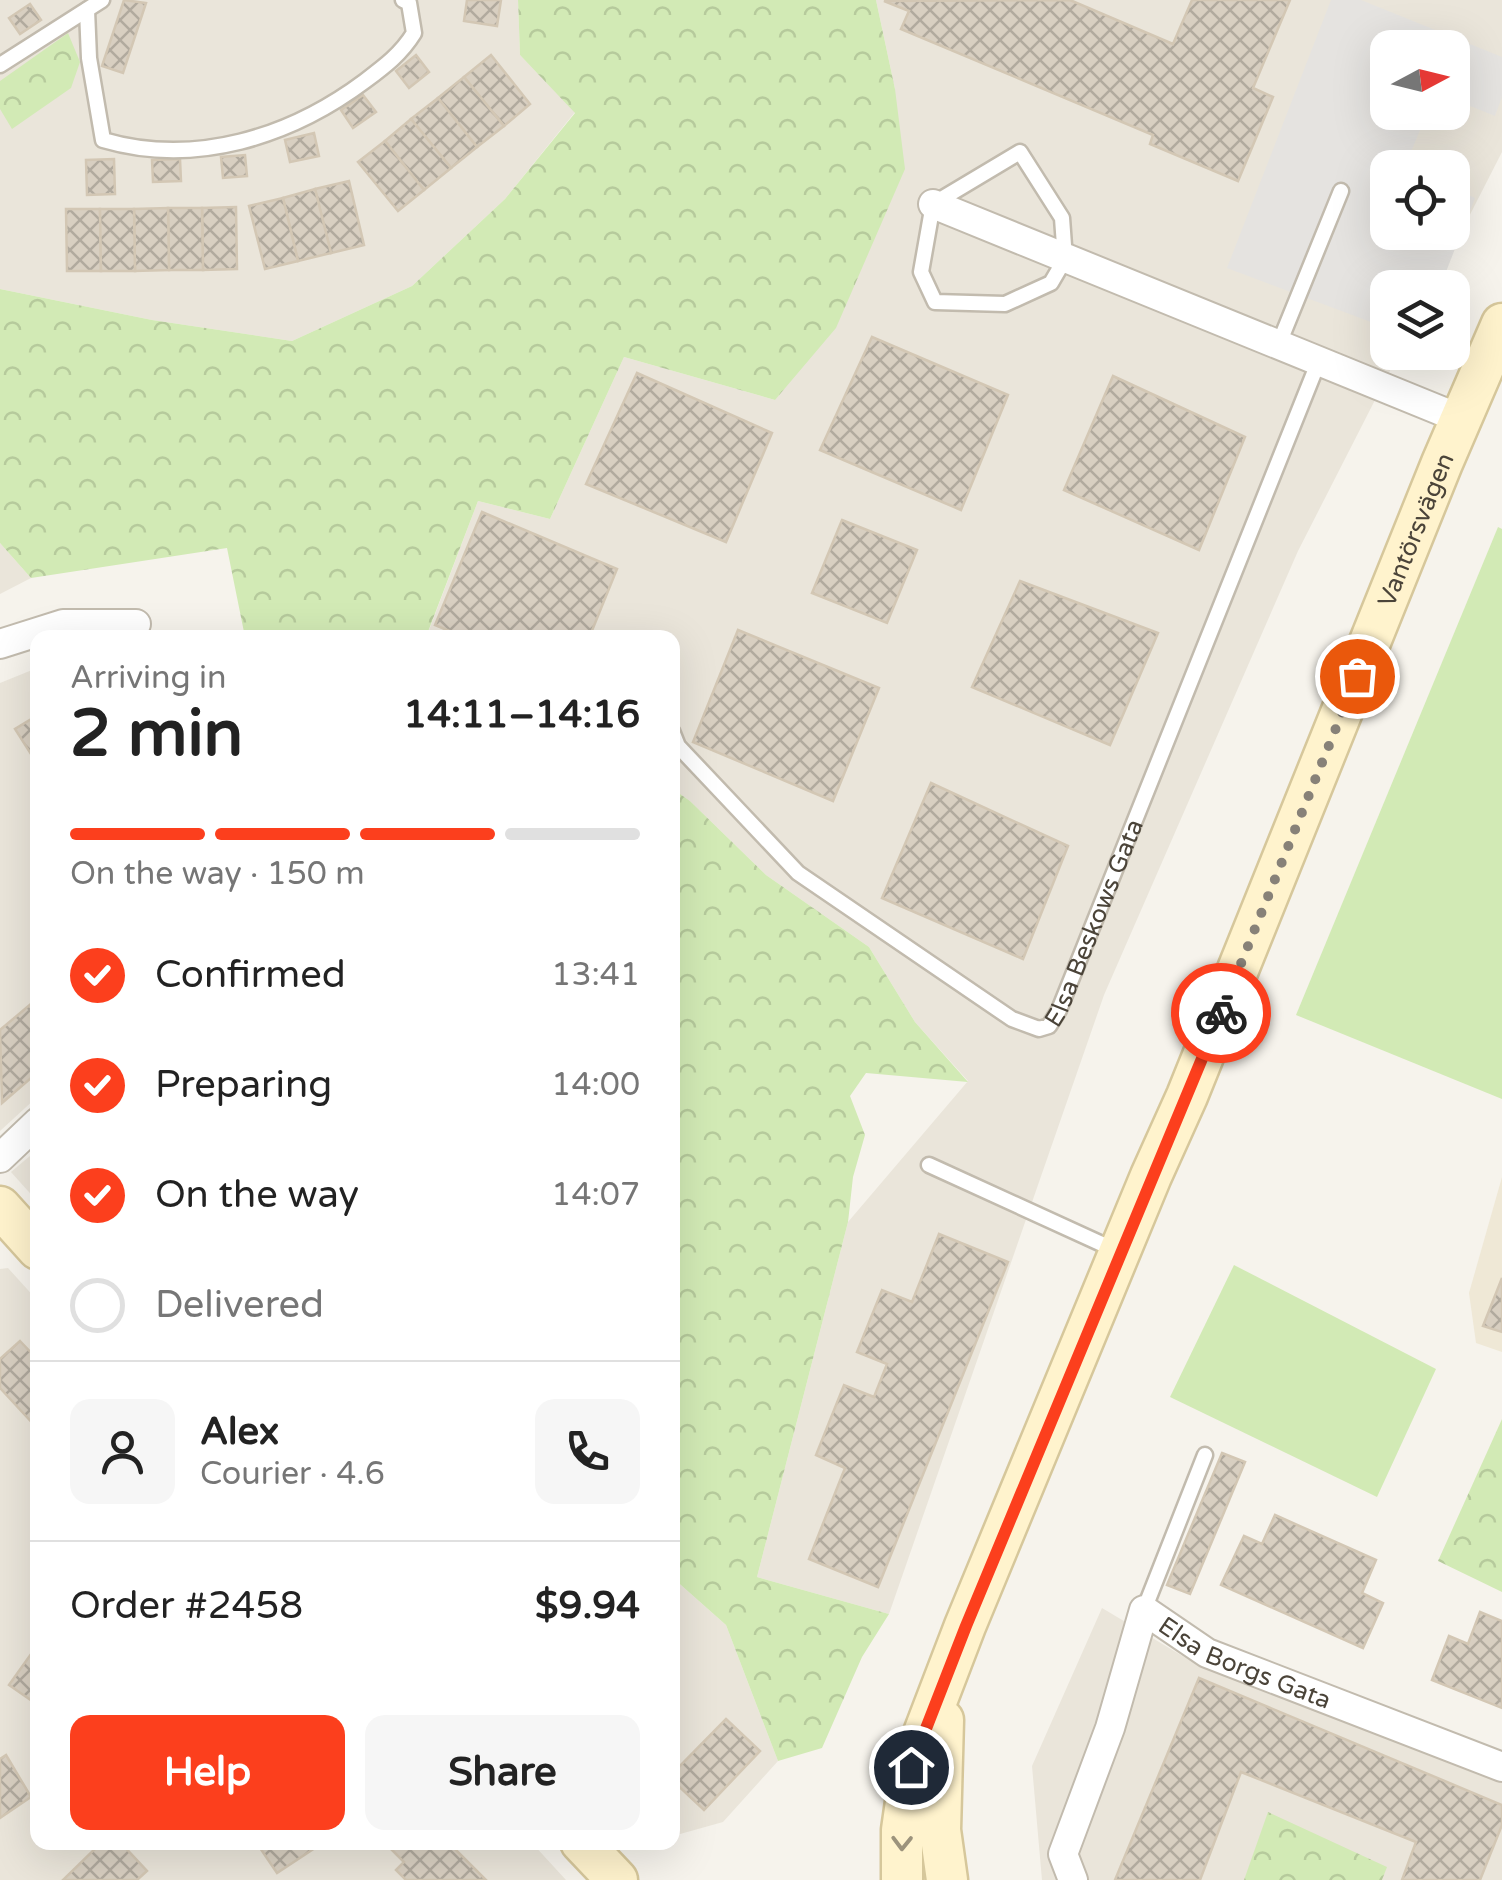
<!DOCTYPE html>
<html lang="en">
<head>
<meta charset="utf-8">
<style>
	:root { --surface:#fff; --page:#f6f6f6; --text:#222; --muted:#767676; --line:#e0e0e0; --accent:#fc3f1d }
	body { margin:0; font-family:"Varela Round",sans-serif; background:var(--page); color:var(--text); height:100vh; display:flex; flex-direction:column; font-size:38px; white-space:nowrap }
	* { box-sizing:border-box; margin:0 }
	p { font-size:32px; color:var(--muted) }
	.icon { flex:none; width:55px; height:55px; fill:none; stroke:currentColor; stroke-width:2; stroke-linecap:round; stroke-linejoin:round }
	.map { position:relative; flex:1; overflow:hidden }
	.details { position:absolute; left:30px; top:630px; width:650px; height:1220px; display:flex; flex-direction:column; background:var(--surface); border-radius:20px; box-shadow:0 10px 40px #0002 }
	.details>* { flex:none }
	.needle { width:65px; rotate:83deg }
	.tools { position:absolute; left:1370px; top:30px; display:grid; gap:20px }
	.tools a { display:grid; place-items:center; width:100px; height:100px; border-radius:20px; background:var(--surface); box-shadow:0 10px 40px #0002; font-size:50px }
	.pin { position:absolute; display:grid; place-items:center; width:85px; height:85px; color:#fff; margin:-42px; border:5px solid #fff; border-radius:50%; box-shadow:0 2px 10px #0007 }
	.courier { position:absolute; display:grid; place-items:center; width:100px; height:100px; margin:-50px; border:8px solid #fc3f1d; border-radius:50%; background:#fff; color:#222; box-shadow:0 2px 12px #0007 }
	.summary em { font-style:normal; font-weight:700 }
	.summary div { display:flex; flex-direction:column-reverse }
	.summary { display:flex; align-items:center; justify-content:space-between; height:170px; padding:0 40px }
	h1 { font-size:65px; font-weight:700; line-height:75px }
	.bar { display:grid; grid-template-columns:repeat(4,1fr); gap:15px 10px; align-content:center; height:120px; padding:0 40px }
	.bar i { height:12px; border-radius:8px; background:var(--line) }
	.bar .active { background:var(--accent) }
	.bar p { grid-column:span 4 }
	.line { display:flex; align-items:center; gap:25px; padding:0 40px; border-top:2px solid var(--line) }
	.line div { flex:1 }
	.round { display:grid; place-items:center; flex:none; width:105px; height:105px; border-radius:20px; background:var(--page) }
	ol { padding:0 40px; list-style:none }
	li { display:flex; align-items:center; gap:30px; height:110px }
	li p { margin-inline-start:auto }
	li .icon { padding:10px; border-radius:50%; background:var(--accent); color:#fff; stroke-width:4 }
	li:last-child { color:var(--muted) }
	li i { width:55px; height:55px; border:5px solid var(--line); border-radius:50% }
	.primary-button { display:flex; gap:20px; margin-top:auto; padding:20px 40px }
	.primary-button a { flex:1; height:115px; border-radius:20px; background:var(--accent); color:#fff; font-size:40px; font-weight:700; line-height:115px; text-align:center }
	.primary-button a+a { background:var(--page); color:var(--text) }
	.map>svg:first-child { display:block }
	.residential { fill:#eae5da; fill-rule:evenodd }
	.education { fill:#efe8d6 }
	.forest { fill:url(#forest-crowns) }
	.pitch { fill:#d2eab5 }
	.parking { fill:#e5e3e0 }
	.building { fill:url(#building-cross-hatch); stroke:#d3c7b4; stroke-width:2.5 }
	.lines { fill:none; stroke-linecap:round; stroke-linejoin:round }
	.lane-casing { stroke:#c2bbae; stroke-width:19 }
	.street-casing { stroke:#c2bbae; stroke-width:32 }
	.secondary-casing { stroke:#d6c79b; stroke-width:45 }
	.lane { stroke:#fff; stroke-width:14 }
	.street { stroke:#fff; stroke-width:28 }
	.secondary { stroke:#fff3cd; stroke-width:40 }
	.oneway { stroke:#9c937c }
	.done { stroke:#878178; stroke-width:10; stroke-dasharray:0 18 }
	.route { stroke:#fc3f1d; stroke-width:12 }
	.labels { text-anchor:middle; stroke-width:9; stroke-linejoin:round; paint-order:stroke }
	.street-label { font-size:25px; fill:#4b4439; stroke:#fff }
</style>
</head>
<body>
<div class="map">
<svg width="1502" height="1880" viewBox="0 0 1502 1880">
	<defs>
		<pattern id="forest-crowns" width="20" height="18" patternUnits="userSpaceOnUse" patternTransform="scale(2.5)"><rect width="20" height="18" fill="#d2eab5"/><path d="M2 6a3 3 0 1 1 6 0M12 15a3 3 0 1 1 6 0" fill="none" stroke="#b6ca9c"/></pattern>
		<pattern id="building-cross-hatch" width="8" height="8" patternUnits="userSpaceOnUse" patternTransform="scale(2.5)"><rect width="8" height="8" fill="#d8cfc1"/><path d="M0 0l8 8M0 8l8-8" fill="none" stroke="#b1aa9e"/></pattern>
	</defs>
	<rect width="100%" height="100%" fill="#f6f3ec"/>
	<g class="residential">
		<path d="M0,0h518l2,55 55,57 -70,87 -93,87 -120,55 -140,-21 -152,-31z"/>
		<path d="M876,0h626v152l-69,135 -45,1v64l11,1 -101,198 -194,444 -215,619 -132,-37 91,-355 120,-141 -53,-59 -46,-75 -103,-72 -76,-74 -17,-12 -1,-151h-246l52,-137 72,18 74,-162 151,43 120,-311zM1388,48h64v64h-64zM1388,168h64v64h-64z"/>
		<path d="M0,543l31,35 -31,16z"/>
		<path d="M37,668v429l-37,34v-448z"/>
		<path d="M37,1150v51l-26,-29z"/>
		<path d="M8,1268l29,32 1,542 494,1 34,37h-566v-611z"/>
		<path d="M673,1578l53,47 52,136 -55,61 -50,14z"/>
		<path d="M1102,1608l94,56 306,114v102h-460l-10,-114z"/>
	</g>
	<path class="education" d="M1502,1177v175l-26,-9 -7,-50z"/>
	<g class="forest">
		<path d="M518,0h358l19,89 10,80 -69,159 -61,72 -151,-43 -74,162 -72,-18 -52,136h-181l-18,-89 -196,30 -31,-35v-254l152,31 140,21 120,-55 93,-87 70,-86 -55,-58z"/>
		<path d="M68,33l12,29 -9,26 -59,41 -12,-20v-28z"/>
		<path d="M673,789l17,12 76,74 103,72 46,75 53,60 -102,-9 -16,23 15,39 -12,42 -5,45 -91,355 132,37 -27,43 -40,91 -44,13 -52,-136 -53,-47z"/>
		<path d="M1502,1419v173l-64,-31z"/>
		<path d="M1268,1812l119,55 -5,13h-138z"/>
	</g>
	<g class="pitch">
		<path d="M1498,527l4,2v570l-206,-84z"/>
		<path d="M1234,1265l202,104 -59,128 -207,-100z"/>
	</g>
	<path class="parking" d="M1331,0h30l141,57v40l-7,19 -42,-17 -1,-51h-64v64l39,1 -21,51 7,3 -25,1v64h64l1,-45 22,11 -35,89 -52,1 -1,40 -160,-60z"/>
	<g class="building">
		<path d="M124,0l22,3 -23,70 -21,-7z"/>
		<path d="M467,0h34l-4,26 -33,-5z"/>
		<path d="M1070,0l103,44 19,-44h98l-37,88 20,9 -35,84 -88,-37 3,-9 -252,-106 8,-18 -25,-10z"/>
		<path d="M30,4l11,16 -21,14 -11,-16z"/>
		<path d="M416,55l13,17 -20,16 -13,-17z"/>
		<path d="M491,55l39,49 -26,22 -40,-49z"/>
		<path d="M464,77l40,49 -27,21 -39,-49z"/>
		<path d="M363,95l13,17 -23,16 -12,-18z"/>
		<path d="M438,98l39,49 -26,21 -40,-49z"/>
		<path d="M411,119l40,49 -27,22 -39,-49z"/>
		<path d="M314,133l5,23 -29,6 -5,-22z"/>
		<path d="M385,141l39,49 -26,21 -40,-49z"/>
		<path d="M245,155l2,21 -24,2 -2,-21z"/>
		<path d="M114,159l1,35 -28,1 -1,-35z"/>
		<path d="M180,159l1,22 -28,1 -1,-22z"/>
		<path d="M349,181l15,64 -33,8 -16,-64z"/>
		<path d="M315,189l16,64 -33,8 -15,-63z"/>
		<path d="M283,198l15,63 -33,8 -16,-63z"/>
		<path d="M236,207l1,62 -34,1 -1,-62z"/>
		<path d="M168,208h34l1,62h-34z"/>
		<path d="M168,208l1,62 -34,1 -1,-62z"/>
		<path d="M66,209h34l1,62h-34z"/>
		<path d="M100,209h34l1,62h-34z"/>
		<path d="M872,337l136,58 -47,115 -141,-60z"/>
		<path d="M637,373l135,60 -46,109 -140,-58z"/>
		<path d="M1113,376l132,61 -46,113 -135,-60z"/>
		<path d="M482,512l135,57 -28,69h-123l-31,-13z"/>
		<path d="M842,520l75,30 -30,73 -75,-30z"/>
		<path d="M1020,581l138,52 -48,112 -138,-58z"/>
		<path d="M738,630l141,58 -46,113 -140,-59z"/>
		<path d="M38,715v50l-23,-36z"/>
		<path d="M931,783l137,63 -45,113 -141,-61z"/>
		<path d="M38,998v74l-36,31 -2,-73z"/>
		<path d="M939,1234l69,28 -130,325 -69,-28 36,-91 -29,-13 28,-70 30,12 13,-33 -30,-12 25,-62 30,12z"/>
		<path d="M1502,1278v54l-19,-6z"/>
		<path d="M20,1341l18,19v69l-38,-41v-29z"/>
		<path d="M1222,1453l23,9 -55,132 -23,-9z"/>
		<path d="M1275,1515l101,45 -14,33 21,10 -20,45 -142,-63 23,-49 18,8z"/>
		<path d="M1480,1612l22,9v87l-70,-28 17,-44 19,8z"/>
		<path d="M36,1647l2,1v57l-29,-20z"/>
		<path d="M1199,1678l303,127v20l-22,55h-78l14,-38 -175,-70 -41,108h-85z"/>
		<path d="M726,1719l34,32 -56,59 -32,-30v-6z"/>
		<path d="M6,1755l25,42 -31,21v-59z"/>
		<path d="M102,1842h18l27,29 -10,9h-74z"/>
		<path d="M256,1842h68l-47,31z"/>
		<path d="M384,1842h64l38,38h-80l-10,-10 8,-8z"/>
	</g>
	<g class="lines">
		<g class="lane-casing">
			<g id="lane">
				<path d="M87,10l2,48 14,82c92,27 187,-3 262,-59 20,-15 36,-27 49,-48l-5,-30 -6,-3"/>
				<path d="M0,65l102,-65"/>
				<path d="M1020,152l42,66 3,41 -14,24 -46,21 -70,-2 -14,-30 12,-68z"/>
				<path d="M1278,346l63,-155"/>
				<path id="s1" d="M672,731l6,15 120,127 214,146 27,10 10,-3 10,-16 259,-647"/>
				<path d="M929,1165l186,85"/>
				<path d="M1144,1610l61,-155"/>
			</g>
		</g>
		<g class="street-casing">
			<g id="street">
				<path d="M933,204l528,215"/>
				<path d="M0,644l63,-20h73"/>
				<path d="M0,1158l38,-36"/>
				<path id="s2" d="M1073,1880l-10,-26 47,-126 34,-118 63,43 295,114"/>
			</g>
		</g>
		<g class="secondary-casing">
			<g id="secondary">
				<path d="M0,1207l38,42"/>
				<path d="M943,1720l-3,110 7,50"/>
				<path d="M581,1842l36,38"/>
				<path id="s3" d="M902,1880v-50l9,-63 54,-141 186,-450 36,-80 255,-633 60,-139"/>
			</g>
		</g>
		<use href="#lane" class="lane"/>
		<use href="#street" class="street"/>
		<use href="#secondary" class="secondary"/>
	</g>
	<defs><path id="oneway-chevron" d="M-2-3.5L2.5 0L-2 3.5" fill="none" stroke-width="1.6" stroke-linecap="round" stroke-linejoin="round" transform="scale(2.5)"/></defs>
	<use class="oneway" href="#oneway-chevron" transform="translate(902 1843) rotate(91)"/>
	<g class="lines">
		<path class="done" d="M1221,1013l136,-337"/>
		<path class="route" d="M911,1767l55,-141 255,-613"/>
	</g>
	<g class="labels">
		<g class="street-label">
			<text dy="9" stroke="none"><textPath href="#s3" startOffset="1450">Vantörsvägen</textPath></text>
			<text dy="9" stroke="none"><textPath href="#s1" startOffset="602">Elsa Beskows Gata</textPath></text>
			<text dy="9" stroke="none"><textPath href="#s2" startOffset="400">Elsa Borgs Gata</textPath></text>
		</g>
	</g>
</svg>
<div class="tools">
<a><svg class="needle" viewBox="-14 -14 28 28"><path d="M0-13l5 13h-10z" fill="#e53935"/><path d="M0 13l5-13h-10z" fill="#767676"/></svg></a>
<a><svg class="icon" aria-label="locate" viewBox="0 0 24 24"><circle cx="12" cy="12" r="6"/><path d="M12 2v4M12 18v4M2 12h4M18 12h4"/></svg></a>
<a><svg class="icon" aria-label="layers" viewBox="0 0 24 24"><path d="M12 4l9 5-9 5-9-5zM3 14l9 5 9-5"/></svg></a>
</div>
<div class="pin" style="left:1357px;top:676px;background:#ea580c"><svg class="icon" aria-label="bag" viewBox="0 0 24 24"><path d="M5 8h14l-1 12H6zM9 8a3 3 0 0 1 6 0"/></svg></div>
<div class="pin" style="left:911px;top:1767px;background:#1f2937"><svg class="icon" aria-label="home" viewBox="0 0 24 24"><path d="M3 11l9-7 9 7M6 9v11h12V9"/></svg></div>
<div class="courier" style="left:1221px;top:1013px"><svg class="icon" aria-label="bike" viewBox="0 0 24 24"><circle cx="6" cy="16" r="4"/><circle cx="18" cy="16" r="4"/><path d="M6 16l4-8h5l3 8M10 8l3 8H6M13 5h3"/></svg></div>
<section class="details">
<div class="summary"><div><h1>2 min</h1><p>Arriving in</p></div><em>14:11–14:16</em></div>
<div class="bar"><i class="active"></i><i class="active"></i><i class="active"></i><i></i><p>On the way · 150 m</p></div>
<ol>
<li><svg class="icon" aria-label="check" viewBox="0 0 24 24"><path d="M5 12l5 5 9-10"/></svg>Confirmed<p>13:41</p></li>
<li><svg class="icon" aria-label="check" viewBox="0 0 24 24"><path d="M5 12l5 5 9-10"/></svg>Preparing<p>14:00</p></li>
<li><svg class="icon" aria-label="check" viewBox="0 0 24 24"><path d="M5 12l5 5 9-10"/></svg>On the way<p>14:07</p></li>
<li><i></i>Delivered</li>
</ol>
<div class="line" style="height:180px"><a class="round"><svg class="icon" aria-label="person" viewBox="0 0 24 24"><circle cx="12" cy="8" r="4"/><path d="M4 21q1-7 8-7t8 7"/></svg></a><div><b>Alex</b><p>Courier · 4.6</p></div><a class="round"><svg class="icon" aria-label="phone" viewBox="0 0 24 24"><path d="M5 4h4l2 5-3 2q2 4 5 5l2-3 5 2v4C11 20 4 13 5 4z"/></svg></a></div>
<div class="line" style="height:130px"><div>Order #2458</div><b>$9.94</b></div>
<div class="primary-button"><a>Help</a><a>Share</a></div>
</section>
</div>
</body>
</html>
